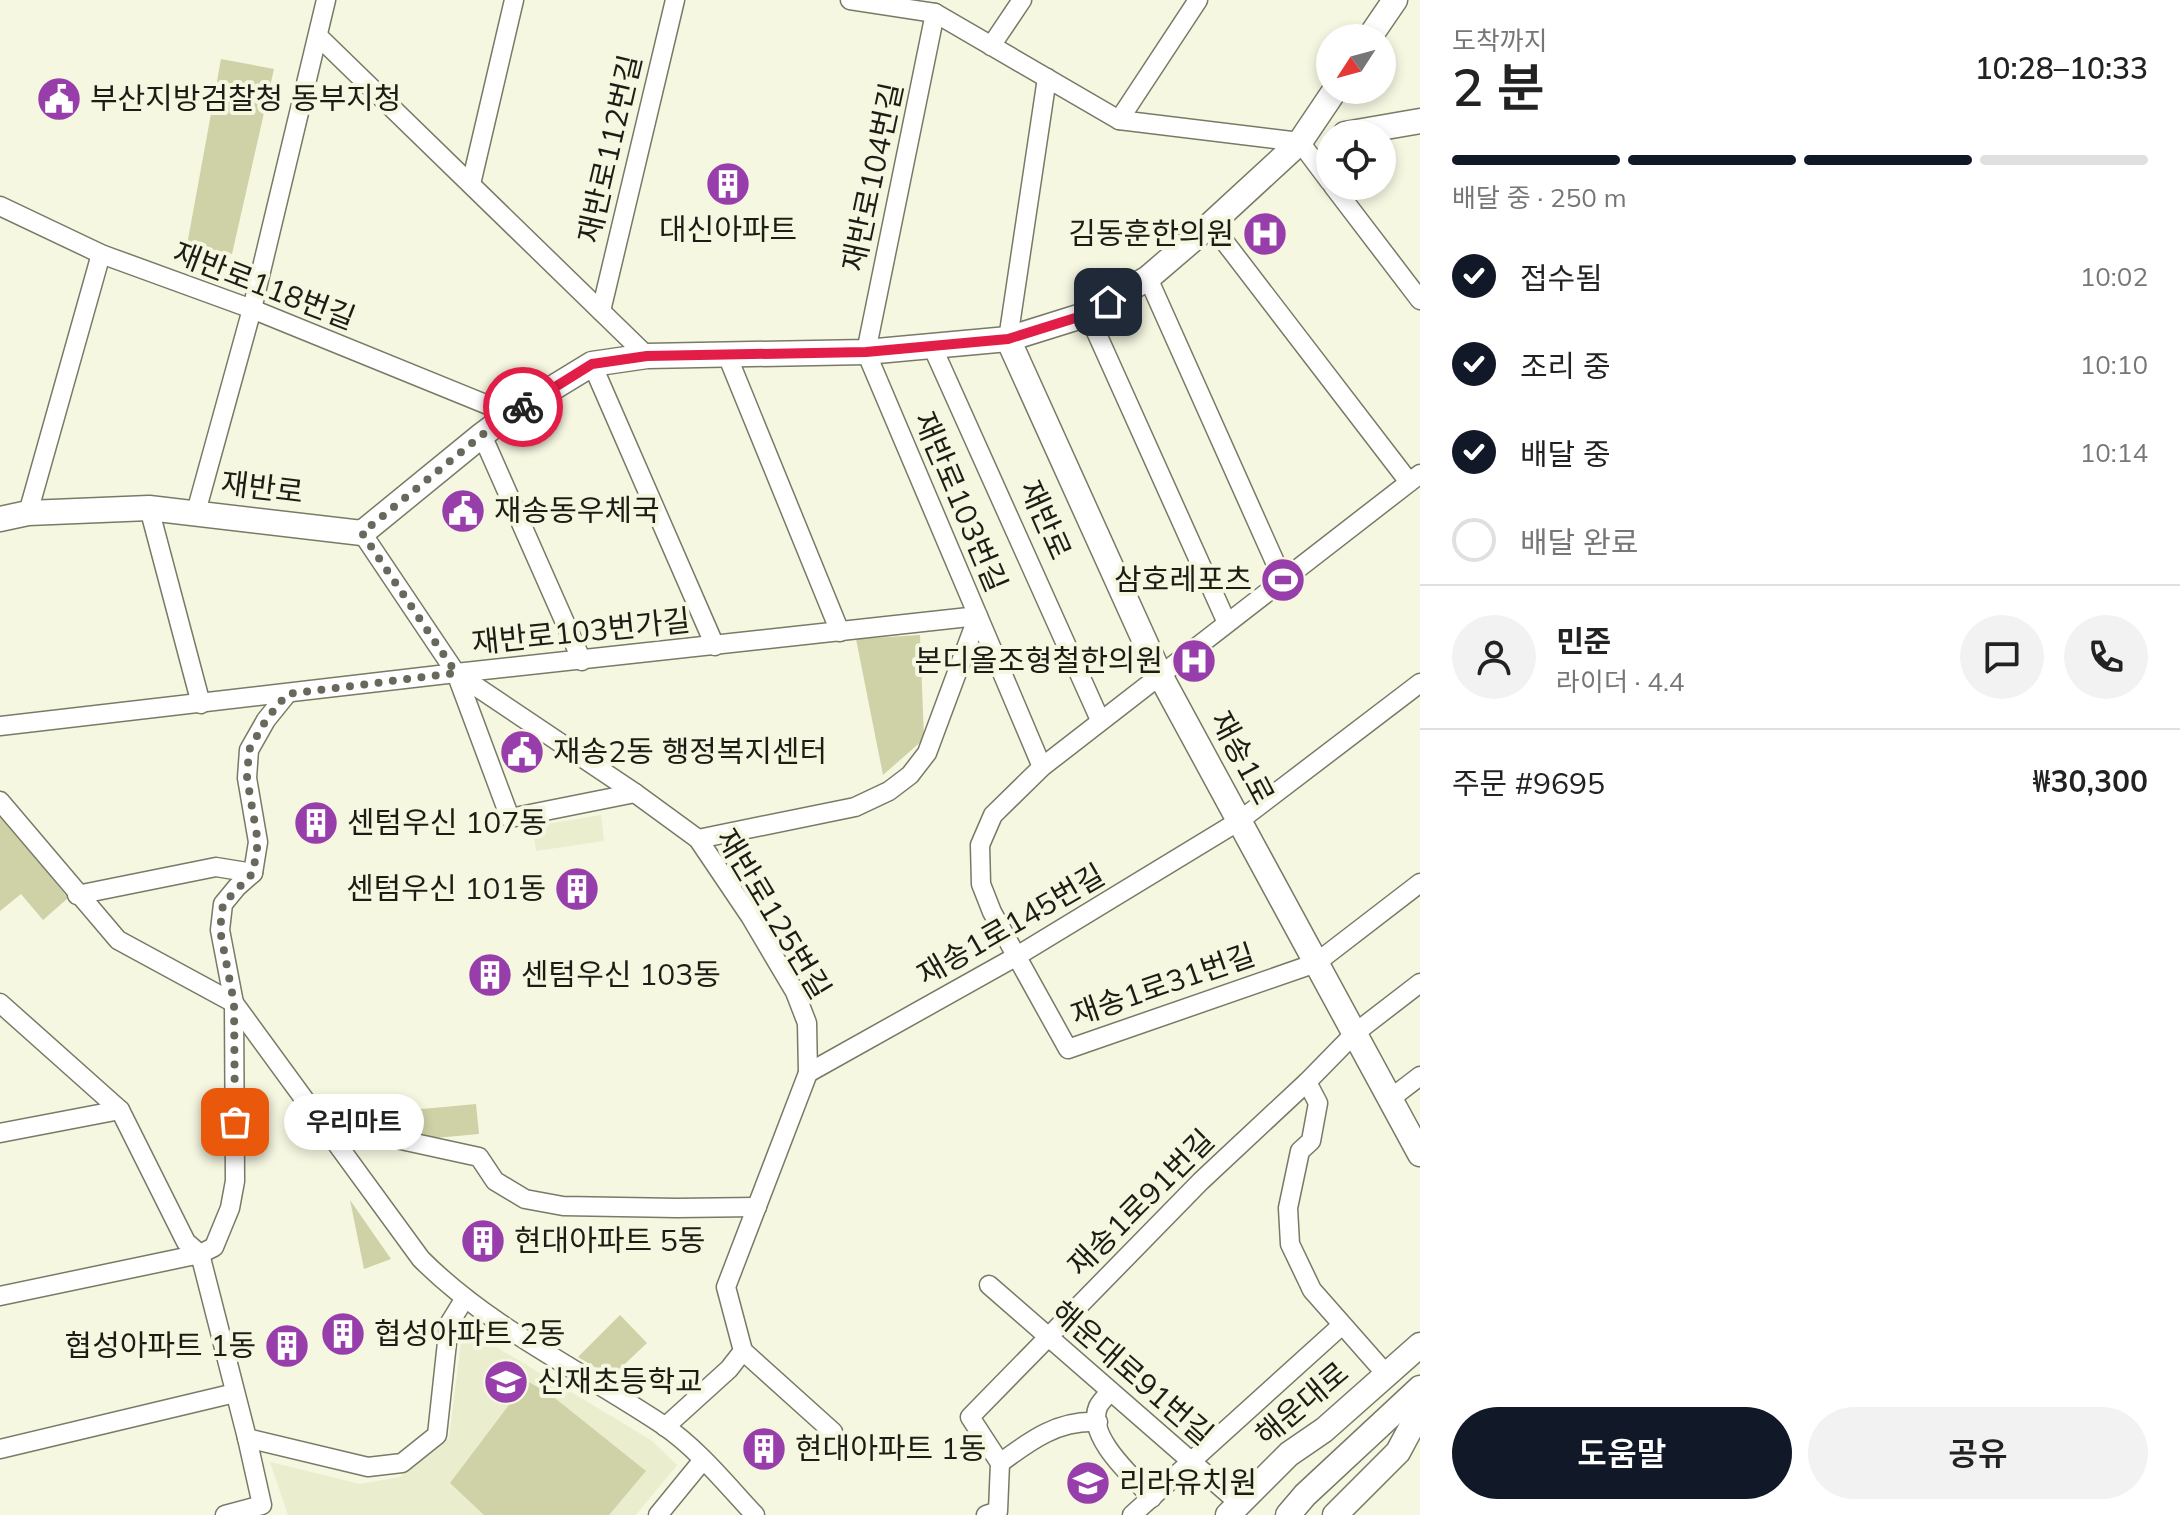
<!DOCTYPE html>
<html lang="ko">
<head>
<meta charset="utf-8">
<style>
	:root { --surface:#fff; --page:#f2f2f2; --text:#222; --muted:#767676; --line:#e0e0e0; --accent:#111827 }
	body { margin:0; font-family:Mulish,"Noto Sans KR",sans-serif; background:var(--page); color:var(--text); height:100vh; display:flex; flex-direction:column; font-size:30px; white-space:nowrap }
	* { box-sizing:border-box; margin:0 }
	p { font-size:26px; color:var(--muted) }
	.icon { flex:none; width:44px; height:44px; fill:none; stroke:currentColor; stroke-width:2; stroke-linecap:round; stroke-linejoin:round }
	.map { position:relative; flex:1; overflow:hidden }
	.side { display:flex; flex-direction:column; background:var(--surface); width:760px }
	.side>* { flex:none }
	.needle { width:52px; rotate:234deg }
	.tools { position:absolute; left:1316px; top:24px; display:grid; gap:16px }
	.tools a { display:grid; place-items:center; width:80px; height:80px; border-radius:50%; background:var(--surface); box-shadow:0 4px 12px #0003; font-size:40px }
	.pin { position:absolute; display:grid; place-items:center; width:68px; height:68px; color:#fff; margin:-34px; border-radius:16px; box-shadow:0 4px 12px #0006 }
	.courier { position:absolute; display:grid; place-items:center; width:80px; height:80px; margin:-40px; border:6px solid #e11d48; border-radius:50%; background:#fff; color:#222; box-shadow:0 2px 10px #0007 }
	.bubble { position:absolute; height:56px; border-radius:28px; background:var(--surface); box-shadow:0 4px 12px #0003; font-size:26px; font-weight:600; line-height:56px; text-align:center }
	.headline em { font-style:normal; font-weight:600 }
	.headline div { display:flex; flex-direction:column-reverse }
	.headline { display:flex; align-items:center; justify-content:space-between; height:136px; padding:0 32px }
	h1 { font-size:52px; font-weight:600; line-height:60px }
	.bar { display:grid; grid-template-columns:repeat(4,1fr); gap:12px 8px; align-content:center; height:96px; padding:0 32px }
	.bar i { height:10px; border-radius:6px; background:var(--line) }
	.bar .on { background:var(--accent) }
	.bar p { grid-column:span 4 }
	.line { display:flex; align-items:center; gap:20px; padding:0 32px; border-top:2px solid var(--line) }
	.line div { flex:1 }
	.round { display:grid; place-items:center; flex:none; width:84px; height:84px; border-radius:42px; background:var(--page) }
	ol { padding:0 32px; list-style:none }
	li { display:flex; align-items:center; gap:24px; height:88px }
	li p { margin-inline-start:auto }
	li .icon { padding:8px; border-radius:50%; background:var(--accent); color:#fff; stroke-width:4 }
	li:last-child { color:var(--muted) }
	li i { width:44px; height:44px; border:4px solid var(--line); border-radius:50% }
	.button { display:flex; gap:16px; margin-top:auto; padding:16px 32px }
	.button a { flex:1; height:92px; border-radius:48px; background:var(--accent); color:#fff; font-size:32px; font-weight:600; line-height:92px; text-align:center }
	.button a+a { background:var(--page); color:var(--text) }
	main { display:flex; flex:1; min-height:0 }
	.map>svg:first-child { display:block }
	.built { fill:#ebedcf }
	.green { fill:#cfd2a6 }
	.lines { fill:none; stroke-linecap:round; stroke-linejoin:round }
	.street-casing { stroke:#787a66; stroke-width:21 }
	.secondary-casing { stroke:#787a66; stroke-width:27 }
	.street { stroke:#fff; stroke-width:18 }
	.secondary { stroke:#fff; stroke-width:24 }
	.done { stroke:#68695c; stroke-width:8; stroke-dasharray:0 14.4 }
	.route { stroke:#e11d48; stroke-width:10 }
	.labels { text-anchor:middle; stroke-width:8; stroke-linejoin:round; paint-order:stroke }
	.poi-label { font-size:30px; fill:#1c1d15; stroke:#f5f7e1; text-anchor:start }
	.street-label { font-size:30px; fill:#1c1d15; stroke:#f5f7e1 }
</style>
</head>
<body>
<main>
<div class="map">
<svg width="1420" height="1515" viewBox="0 0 1420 1515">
	<rect width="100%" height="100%" fill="#f5f7e1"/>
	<g class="built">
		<path d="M601,815l3,26 -68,10 -2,-15 7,-11z"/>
		<path d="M463,1327l188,113 26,25 -41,50h-348l-18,-53 90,22 40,-7 49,-39z"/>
	</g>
	<g class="green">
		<path d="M221,59l53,10 -42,185 -45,-9z"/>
		<path d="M920,635l4,104 -41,36 -27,-136z"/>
		<path d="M0,814l68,84 -25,22 -22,-26 -21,17z"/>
		<path d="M476,1104l3,30 -44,4 -58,-16 2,-9z"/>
		<path d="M350,1200l41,59 -27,10z"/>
		<path d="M620,1315l27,28 -36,34 -33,-20z"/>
		<path d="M527,1381l24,14 95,76 -37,44h-125l-34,-32z"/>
	</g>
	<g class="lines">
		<g class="street-casing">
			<g id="street">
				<path d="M850,0l85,13 184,107 181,22 30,40"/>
				<path d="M318,36l329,320"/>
				<path d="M991,46l31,-46"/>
				<path d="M1119,120l79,-120"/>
				<path d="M471,184l43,-184"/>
				<path d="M1333,186l87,114"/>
				<path d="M0,206l101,48 151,55 258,105"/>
				<path d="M1211,224l198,258"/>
				<path d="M1148,278l135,302"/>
				<path d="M601,311l74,-311"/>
				<path d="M1088,314l139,309"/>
				<path d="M1008,339l39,-261"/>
				<path d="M932,346l168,374"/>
				<path d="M727,355l113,277"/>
				<path d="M592,364l123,282"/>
				<path d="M482,435l100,226"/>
				<path d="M1420,474l-378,293 -49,48 -13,30 1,39 11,28 76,137 248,-86 104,-80"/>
				<path d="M149,508l52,196"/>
				<path d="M196,512l56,-203 74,-309"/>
				<path d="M28,513l73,-259"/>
				<path d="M362,533l94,140 179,120 63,46 52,77 45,76 12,31 1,50 -82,214 17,64 -14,18 -64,58"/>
				<path d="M456,673l54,145 125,-25"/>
				<path d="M0,726l456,-53 522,-57 64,151"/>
				<path d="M0,801l118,139 116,63 187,256c70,70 160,111 242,166 35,24 63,59 92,90"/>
				<path d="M698,839l157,-32 34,-16 21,-16 17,-22 51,-137 -112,-264 69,-339"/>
				<path d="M77,895l139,-28 37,6"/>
				<path d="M0,1003l120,107 66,132 14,12 14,-7 16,-39 5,-27 -1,-178 -14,-73 3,-26 14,-17 16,-14 5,-31 -11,-64 2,-28 17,-30 21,-26"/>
				<path d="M808,1073l209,-117 222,-135 181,-138"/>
				<path d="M1307,1082l11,21 -7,38 -11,10 -12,57 2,36 22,46 74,84"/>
				<path d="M1390,1099l30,-23"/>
				<path d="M323,1123l156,34 16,24 30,18 38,7 114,2 80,-1"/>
				<path d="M0,1133l120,-23"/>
				<path d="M989,1285l250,218"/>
				<path d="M0,1296l200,-42 47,184 121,29 34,-4 35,-28 12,-111 16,-26"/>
				<path d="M743,1351l90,81"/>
				<path d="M1110,1391c-3,5 -10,11 -12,16 -12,30 35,70 54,91"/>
				<path d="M0,1449l235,-56"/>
				<path d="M1000,1463c31,-23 58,-43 98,-41"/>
				<path d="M225,1515l37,-10 -15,-67"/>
				<path d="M658,1515l45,-55"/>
				<path d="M986,1515l12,-4 2,-48 -30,-46 231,-236 106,-99 48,-49 65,-50"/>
				<path d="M1132,1515l209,-189"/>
			</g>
		</g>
		<g class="secondary-casing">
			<g id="secondary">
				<path d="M1369,38l26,-38"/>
				<path d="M1345,134l75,-13"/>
				<path d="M1008,339l152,336 260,479"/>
				<path d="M0,519l28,-6 121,-5 213,25 120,-98 28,-21 82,-50 55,-8 219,-4 142,-13 80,-25 60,-36 63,-54 89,-82 35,-52"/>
				<path d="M1228,1515l61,-61 35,-24 96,-85"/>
				<path d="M1288,1515l17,-20 115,-107"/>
				<path d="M1335,1515l63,-63 22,-41"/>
			</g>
		</g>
		<use href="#street" class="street"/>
		<use href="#secondary" class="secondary"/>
	</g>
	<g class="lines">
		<path class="done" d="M235,1122l-1,-119 -14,-73 3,-26 30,-31 5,-31 -11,-64 2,-28 17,-30 21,-26 169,-21 -94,-140 120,-98 41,-28"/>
		<path class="route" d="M523,407l69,-43 55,-8 219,-4 142,-13 80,-25 20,-12"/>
	</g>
	<defs>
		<g id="civic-disc" transform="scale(2.3)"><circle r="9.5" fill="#973eab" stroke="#f5f7e1"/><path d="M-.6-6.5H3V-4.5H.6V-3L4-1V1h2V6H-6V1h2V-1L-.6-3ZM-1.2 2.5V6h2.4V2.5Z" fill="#fff"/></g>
		<g id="building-disc" transform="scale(2.3)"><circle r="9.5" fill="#973eab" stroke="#f5f7e1"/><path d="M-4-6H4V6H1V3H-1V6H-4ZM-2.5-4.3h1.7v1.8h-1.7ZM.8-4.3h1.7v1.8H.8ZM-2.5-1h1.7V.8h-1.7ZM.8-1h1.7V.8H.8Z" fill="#fff"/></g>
		<g id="hospital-disc" transform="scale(2.3)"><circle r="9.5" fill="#973eab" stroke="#f5f7e1"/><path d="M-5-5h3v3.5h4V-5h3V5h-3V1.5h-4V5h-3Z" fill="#fff"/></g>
		<g id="stadium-disc" transform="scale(2.3)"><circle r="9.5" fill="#973eab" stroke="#f5f7e1"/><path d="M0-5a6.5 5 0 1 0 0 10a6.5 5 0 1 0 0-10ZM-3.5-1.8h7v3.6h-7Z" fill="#fff"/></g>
		<g id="school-disc" transform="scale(2.3)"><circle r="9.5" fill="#973eab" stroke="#f5f7e1"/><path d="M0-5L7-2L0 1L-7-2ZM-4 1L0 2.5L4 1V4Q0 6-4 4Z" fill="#fff"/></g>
	</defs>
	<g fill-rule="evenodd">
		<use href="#civic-disc" x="59" y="99"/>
		<use href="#building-disc" x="728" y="184"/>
		<use href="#hospital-disc" x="1265" y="234"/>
		<use href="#civic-disc" x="463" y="511"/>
		<use href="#stadium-disc" x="1283" y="580"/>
		<use href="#hospital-disc" x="1194" y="661"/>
		<use href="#civic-disc" x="522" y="752"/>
		<use href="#building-disc" x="316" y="823"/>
		<use href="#building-disc" x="577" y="889"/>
		<use href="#building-disc" x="490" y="975"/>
		<use href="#building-disc" x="483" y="1241"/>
		<use href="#building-disc" x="343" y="1334"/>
		<use href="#building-disc" x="287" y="1346"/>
		<use href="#school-disc" x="506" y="1382"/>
		<use href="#building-disc" x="764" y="1449"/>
		<use href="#school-disc" x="1088" y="1483"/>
	</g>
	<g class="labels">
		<g class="poi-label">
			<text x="90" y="109">부산지방검찰청 동부지청</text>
			<text x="728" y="240" text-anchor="middle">대신아파트</text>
			<text x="1234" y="244" text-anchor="end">김동훈한의원</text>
			<text x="494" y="521">재송동우체국</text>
			<text x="1252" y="590" text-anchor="end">삼호레포츠</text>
			<text x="1163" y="671" text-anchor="end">본디올조형철한의원</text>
			<text x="553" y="762">재송2동 행정복지센터</text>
			<text x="347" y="833">센텀우신 107동</text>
			<text x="546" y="899" text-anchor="end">센텀우신 101동</text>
			<text x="521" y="985">센텀우신 103동</text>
			<text x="514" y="1251">현대아파트 5동</text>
			<text x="374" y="1344">협성아파트 2동</text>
			<text x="256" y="1356" text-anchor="end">협성아파트 1동</text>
			<text x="537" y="1392">신재초등학교</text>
			<text x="795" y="1459">현대아파트 1동</text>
			<text x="1119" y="1493">리라유치원</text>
		</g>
		<g class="street-label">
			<text transform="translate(610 149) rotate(-77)" y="10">재반로112번길</text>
			<text transform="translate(873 177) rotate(-78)" y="10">재반로104번길</text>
			<text transform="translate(264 286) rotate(21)" y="10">재반로118번길</text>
			<text transform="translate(262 488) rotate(7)" y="10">재반로</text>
			<text transform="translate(960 502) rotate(67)" y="10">재반로103번길</text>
			<text transform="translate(1045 520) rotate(66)" y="10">재반로</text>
			<text transform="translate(581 632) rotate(-6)" y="10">재반로103번가길</text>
			<text transform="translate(1242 758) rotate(62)" y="10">재송1로</text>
			<text transform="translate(773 914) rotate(59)" y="10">재반로125번길</text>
			<text transform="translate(1011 925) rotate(-30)" y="10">재송1로145번길</text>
			<text transform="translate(1163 985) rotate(-19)" y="10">재송1로31번길</text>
			<text transform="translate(1141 1203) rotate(-45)" y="10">재송1로91번길</text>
			<text transform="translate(1132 1373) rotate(41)" y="10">해운대로91번길</text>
			<text transform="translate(1302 1404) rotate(-40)" y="10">해운대로</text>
		</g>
	</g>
</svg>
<div class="tools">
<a><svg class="needle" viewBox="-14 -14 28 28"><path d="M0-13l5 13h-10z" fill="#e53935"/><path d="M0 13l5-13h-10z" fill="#767676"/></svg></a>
<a><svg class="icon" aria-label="locate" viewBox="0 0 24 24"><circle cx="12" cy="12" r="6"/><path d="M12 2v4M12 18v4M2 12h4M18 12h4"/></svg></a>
</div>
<div class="pin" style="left:235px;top:1122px;background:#ea580c"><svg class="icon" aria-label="bag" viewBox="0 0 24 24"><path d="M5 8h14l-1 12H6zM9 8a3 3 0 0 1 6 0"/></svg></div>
<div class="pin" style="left:1108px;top:302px;background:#1f2937"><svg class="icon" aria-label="home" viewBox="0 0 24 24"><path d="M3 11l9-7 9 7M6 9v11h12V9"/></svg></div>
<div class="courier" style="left:523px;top:407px"><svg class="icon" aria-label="bike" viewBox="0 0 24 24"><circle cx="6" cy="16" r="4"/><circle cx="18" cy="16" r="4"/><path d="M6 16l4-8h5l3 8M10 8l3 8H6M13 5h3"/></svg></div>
<div class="bubble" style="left:284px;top:1094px;width:140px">우리마트</div>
</div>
<section class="side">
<div class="headline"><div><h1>2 분</h1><p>도착까지</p></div><em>10:28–10:33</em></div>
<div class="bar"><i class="on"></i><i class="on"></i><i class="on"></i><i></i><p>배달 중 · 250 m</p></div>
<ol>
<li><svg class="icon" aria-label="check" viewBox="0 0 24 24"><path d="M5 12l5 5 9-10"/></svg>접수됨<p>10:02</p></li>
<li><svg class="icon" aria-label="check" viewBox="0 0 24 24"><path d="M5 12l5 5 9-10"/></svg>조리 중<p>10:10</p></li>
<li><svg class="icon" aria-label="check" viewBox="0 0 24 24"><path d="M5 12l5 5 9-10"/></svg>배달 중<p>10:14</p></li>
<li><i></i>배달 완료</li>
</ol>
<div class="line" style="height:144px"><a class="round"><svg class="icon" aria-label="person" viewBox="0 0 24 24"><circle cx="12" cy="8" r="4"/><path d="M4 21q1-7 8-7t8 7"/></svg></a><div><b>민준</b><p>라이더 · 4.4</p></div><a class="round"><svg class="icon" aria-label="chat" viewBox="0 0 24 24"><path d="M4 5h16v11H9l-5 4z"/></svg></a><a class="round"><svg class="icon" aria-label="phone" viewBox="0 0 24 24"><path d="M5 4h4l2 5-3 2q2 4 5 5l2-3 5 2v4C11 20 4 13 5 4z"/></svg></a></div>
<div class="line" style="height:104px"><div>주문 #9695</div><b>₩30,300</b></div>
<div class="button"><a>도움말</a><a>공유</a></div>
</section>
</main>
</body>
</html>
